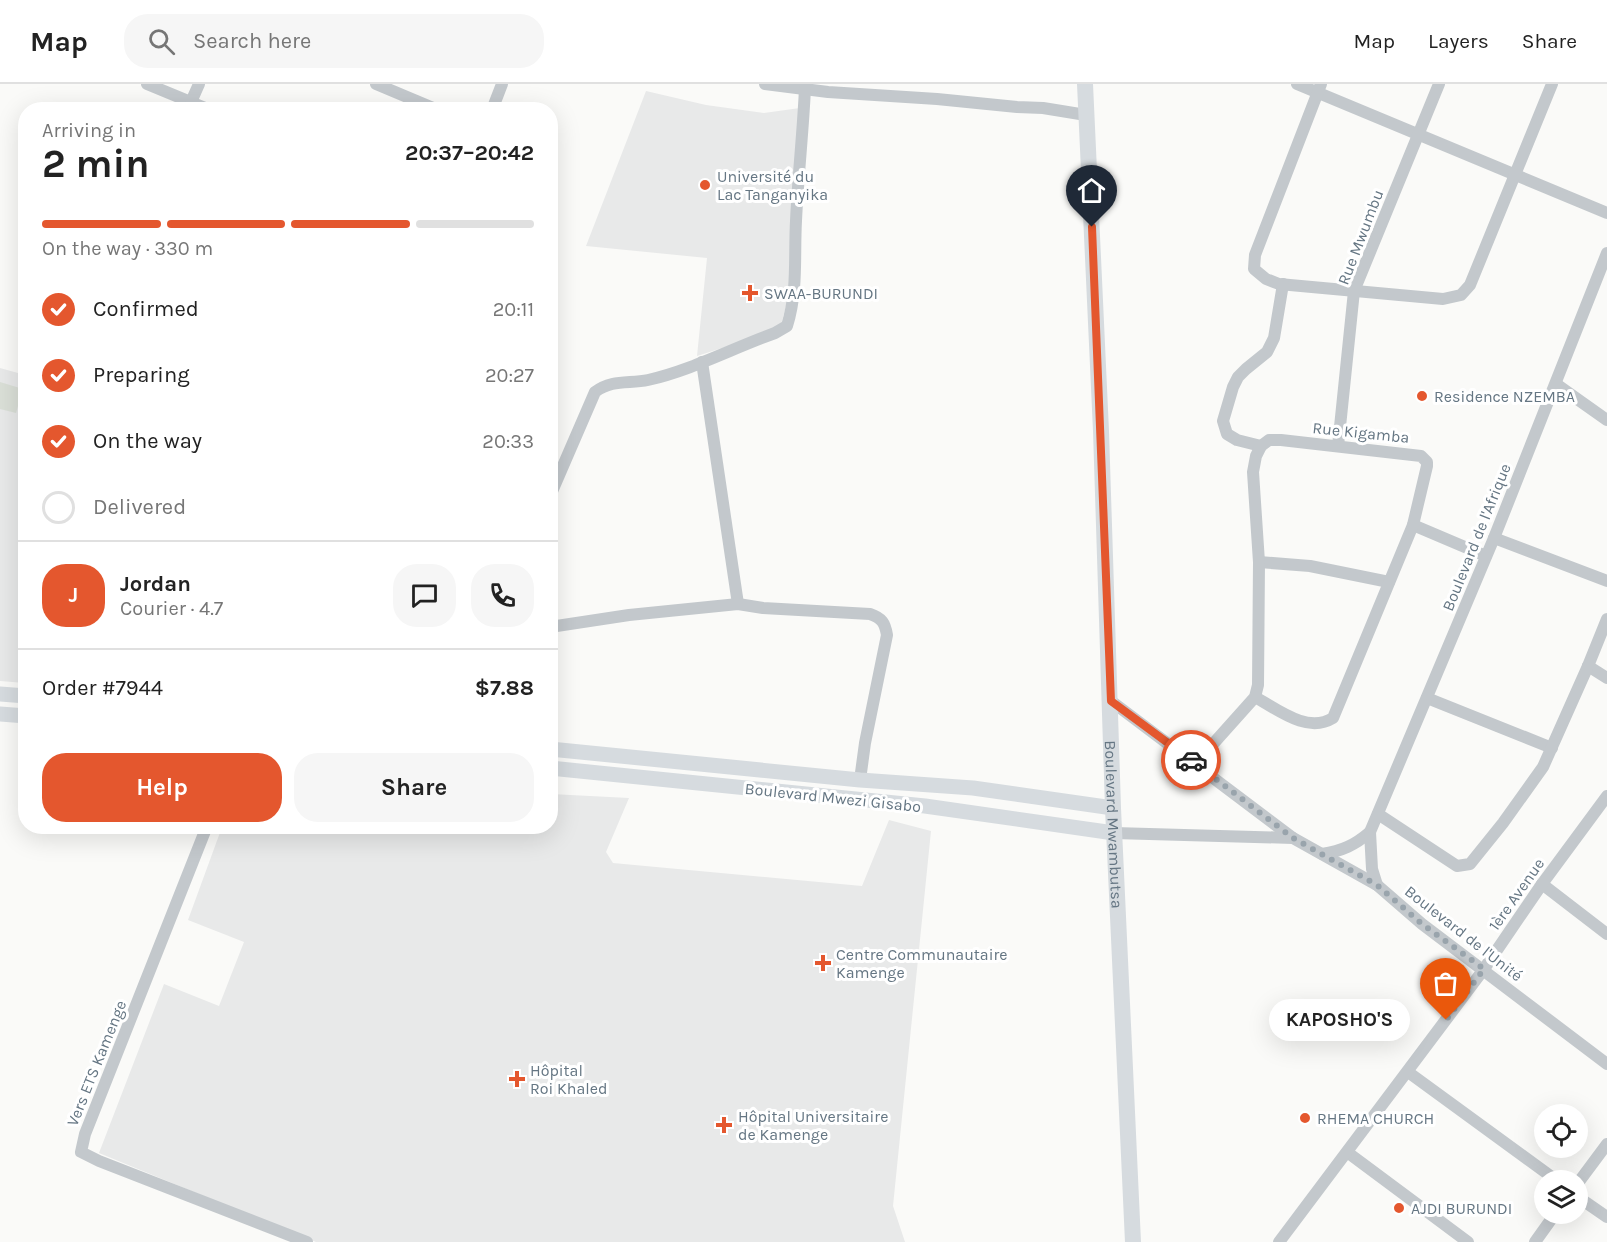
<!DOCTYPE html>
<html lang="en">
<head>
<meta charset="utf-8">
<style>
	:root { --surface:#fff; --page:#f6f6f6; --text:#222; --muted:#767676; --line:#e0e0e0; --accent:#e4572e }
	body { margin:0; font-family:Karla,sans-serif; background:var(--page); color:var(--text); height:100vh; display:flex; flex-direction:column; font-size:22px; white-space:nowrap }
	* { box-sizing:border-box; margin:0 }
	p { font-size:20px; color:var(--muted) }
	.icon { flex:none; width:33px; height:33px; fill:none; stroke:currentColor; stroke-width:2; stroke-linecap:round; stroke-linejoin:round }
	.map { position:relative; flex:1; overflow:hidden }
	.side { position:absolute; left:18px; top:18px; width:540px; height:732px; display:flex; flex-direction:column; background:var(--surface); border-radius:24px; box-shadow:0 6px 24px #0002 }
	.side>* { flex:none }
	.controls { position:absolute; left:1534px; top:1020px; display:grid; gap:12px }
	.controls a { display:grid; place-items:center; width:54px; height:54px; border-radius:50%; background:var(--surface); box-shadow:0 6px 24px #0002; font-size:30px }
	.pin { position:absolute; display:grid; place-items:center; width:51px; height:51px; color:#fff; margin:-62px -26px; border-radius:50% 50% 50% 0; rotate:-45deg; box-shadow:0 0 6px #0007 }
	.pin .icon { rotate:45deg }
	.courier { position:absolute; display:grid; place-items:center; width:60px; height:60px; margin:-30px; border:4px solid #e4572e; border-radius:50%; background:#fff; color:#222; box-shadow:0 2px 8px #0007 }
	.bubble { position:absolute; height:42px; border-radius:21px; background:var(--surface); box-shadow:0 6px 24px #0002; font-size:20px; font-weight:700; line-height:42px; text-align:center }
	.overview em { font-style:normal; font-weight:700 }
	.overview div { display:flex; flex-direction:column-reverse }
	.overview { display:flex; align-items:center; justify-content:space-between; height:102px; padding:0 24px }
	h1 { font-size:39px; font-weight:700; line-height:45px }
	.bar { display:grid; grid-template-columns:repeat(4,1fr); gap:9px 6px; align-content:center; height:72px; padding:0 24px }
	.bar i { height:8px; border-radius:4px; background:var(--line) }
	.bar .current { background:var(--accent) }
	.bar p { grid-column:span 4 }
	.line { display:flex; align-items:center; gap:15px; padding:0 24px; border-top:2px solid var(--line) }
	.line div { flex:1 }
	.round { display:grid; place-items:center; flex:none; width:63px; height:63px; border-radius:24px; background:var(--page) }
	ol { padding:0 24px; list-style:none }
	li { display:flex; align-items:center; gap:18px; height:66px }
	li p { margin-inline-start:auto }
	li .icon { padding:6px; border-radius:50%; background:var(--accent); color:#fff; stroke-width:4 }
	li:last-child { color:var(--muted) }
	li i { width:33px; height:33px; border:3px solid var(--line); border-radius:50% }
	.primary-button { display:flex; gap:12px; margin-top:auto; padding:12px 24px }
	.primary-button a { flex:1; height:69px; border-radius:24px; background:var(--accent); color:#fff; font-size:24px; font-weight:700; line-height:69px; text-align:center }
	.primary-button a+a { background:var(--page); color:var(--text) }
	header { display:flex; align-items:center; gap:36px; box-sizing:border-box; height:84px; padding:0 30px; background:var(--surface); border-bottom:2px solid var(--line) }
	header strong { font-size:28px }
	nav { display:flex; gap:33px; margin-inline-start:auto; font-size:21px }
	.search { width:420px; height:54px; background:var(--page); display:flex; align-items:center; gap:15px; box-sizing:border-box; padding:0 21px; border-radius:24px; color:var(--muted); font-size:22px }
	.map>svg:first-child { display:block }
	.built { fill:#e8e9e9 }
	.green { fill:#dadfd7 }
	.lines { fill:none; stroke-linecap:round; stroke-linejoin:round }
	.minor { stroke:#c3c8cc; stroke-width:12 }
	.major { stroke:#d6dbdf; stroke-width:15 }
	.highway { stroke:#d6dbdf; stroke-width:16 }
	.done { stroke:#99a4ac; stroke-width:6; stroke-dasharray:0 10.8 }
	.route { stroke:#e4572e; stroke-width:8 }
	.poi-dot { fill:#e4572e; stroke:#fff; stroke-width:2 }
	.labels { text-anchor:middle; stroke-width:6; stroke-linejoin:round; paint-order:stroke }
	.poi-label { font-size:16px; fill:#657683; stroke:#fff; text-anchor:start }
	.street-label { font-size:16px; fill:#657683; stroke:#fff }
</style>
</head>
<body>
<header>
<strong>Map</strong>
<div class="search"><svg class="icon" aria-label="search" viewBox="0 0 24 24"><circle cx="10" cy="10" r="6"/><path d="M15 15l6 6"/></svg>Search here</div>
<nav><a>Map</a><a>Layers</a><a>Share</a></nav>
</header>
<div class="map">
<svg width="1607" height="1158" viewBox="0 0 1607 1158">
	<rect width="100%" height="100%" fill="#fafaf8"/>
	<g class="built">
		<path d="M646,7l60,14 58,8 43,-6 -11,161 -15,57 -43,18 -41,13 10,-98 -121,-12z"/>
		<path d="M0,284l25,7v308l-25,-2z"/>
		<path d="M551,710l78,4 -23,54 7,11 249,23 27,-66 42,11 -38,375 12,36h-589l-217,-89 65,-169 55,22 25,-64 -56,-22 34,-93 328,-1z"/>
	</g>
	<path class="green" d="M0,298l23,7 -7,24 -16,-4z"/>
	<g class="lines">
		<g class="minor">
			<path d="M147,0l63,26"/>
			<path d="M376,0l62,26"/>
			<path d="M765,0l63,8 109,7 80,8 26,1 43,7"/>
			<path d="M1297,0l310,129"/>
			<path d="M1321,0l-66,171 -1,14 12,10 13,5 164,15 18,-4 9,-10 82,-201"/>
			<path d="M191,18l8,-18"/>
			<path d="M492,26l10,-26"/>
			<path d="M702,278l36,242"/>
			<path d="M1556,300l51,36"/>
			<path d="M1261,362l-24,-6 -10,-6 -4,-13 10,-34 5,-10 8,-8 21,-17 7,-14 9,-54"/>
			<path d="M1338,362l16,-155 85,-207"/>
			<path d="M550,412l45,-104c17,-13 34,-8 53,-12 44,-10 85,-32 127,-47l12,-7c11,-35 7,-70 9,-105 2,-45 7,-89 9,-133"/>
			<path d="M1413,441l73,31"/>
			<path d="M1494,454l113,43"/>
			<path d="M1259,478l51,4 79,16"/>
			<path d="M550,543l79,-12 109,-11 25,4 107,6c12,4 15,9 17,21l-22,108 -5,37"/>
			<path d="M1588,582l19,12"/>
			<path d="M1427,614l125,50"/>
			<path d="M1111,617l182,137 84,47 45,39 185,140"/>
			<path d="M1196,679l59,-66 3,-12 1,-123 -6,-90 3,-16 5,-10 8,-6h12l140,16 6,6v4l-14,59 -80,193c-26,16 -56,-9 -78,-21"/>
			<path d="M1378,730l79,52 13,-2 33,-41 40,-56 45,-101 19,-47"/>
			<path d="M207,742l-122,308 -4,18 18,9 208,81"/>
			<path d="M1114,749l179,5"/>
			<path d="M1322,770c20,-3 33,-9 48,-22"/>
			<path d="M1542,800l65,50"/>
			<path d="M1377,801l-5,-16 -2,-37 124,-294 113,-285"/>
			<path d="M1408,988l148,108"/>
			<path d="M1347,1068l121,90"/>
			<path d="M1578,1099l29,-39"/>
			<path d="M1578,1113l29,20"/>
			<path d="M1279,1158l205,-273 58,-85 65,-88"/>
			<path d="M1535,1158l20,-28"/>
		</g>
		<g class="major">
			<path d="M0,610l26,2"/>
			<path d="M0,630l26,2"/>
			<path d="M550,665l310,31 113,8 140,20"/>
			<path d="M550,684l375,38 189,27"/>
		</g>
		<path class="highway" id="s1" d="M1085,0l16,347 12,377 20,434"/>
	</g>
	<g class="lines">
		<path class="done" d="M1191,676l102,78 84,47 45,39 62,45 -38,51"/>
		<path class="route" d="M1092,143l19,474 80,59"/>
	</g>
	<g class="poi-dot">
		<circle cx="705" cy="101" r="6"/>
		<path d="M747 200h6v6h6v6h-6v6h-6v-6h-6v-6h6z"/>
		<circle cx="1422" cy="312" r="6"/>
		<path d="M820 870h6v6h6v6h-6v6h-6v-6h-6v-6h6z"/>
		<path d="M514 986h6v6h6v6h-6v6h-6v-6h-6v-6h6z"/>
		<circle cx="1305" cy="1034" r="6"/>
		<path d="M721 1032h6v6h6v6h-6v6h-6v-6h-6v-6h6z"/>
		<circle cx="1399" cy="1124" r="6"/>
	</g>
	<g class="labels">
		<g class="poi-label">
			<text x="717" y="98">Université du<tspan x="717" dy="18">Lac Tanganyika</tspan></text>
			<text x="764" y="215">SWAA-BURUNDI</text>
			<text x="1434" y="318">Residence NZEMBA</text>
			<text x="836" y="876">Centre Communautaire<tspan x="836" dy="18">Kamenge</tspan></text>
			<text x="530" y="992">Hôpital<tspan x="530" dy="18">Roi Khaled</tspan></text>
			<text x="738" y="1038">Hôpital Universitaire<tspan x="738" dy="18">de Kamenge</tspan></text>
			<text x="1317" y="1040">RHEMA CHURCH</text>
			<text x="1411" y="1130">AJDI BURUNDI</text>
		</g>
		<g class="street-label">
			<text transform="translate(1360 153) rotate(-69)" y="6">Rue Mwumbu</text>
			<text transform="translate(1361 348) rotate(6)" y="6">Rue Kigamba</text>
			<text transform="translate(1476 453) rotate(-68)" y="6">Boulevard de l'Afrique</text>
			<text transform="translate(833 713) rotate(6)" y="6">Boulevard Mwezi Gisabo</text>
			<text dy="6" stroke="none"><textPath href="#s1" startOffset="741">Boulevard Mwambutsa</textPath></text>
			<text transform="translate(1516 810) rotate(-55)" y="6">1ère Avenue</text>
			<text transform="translate(1464 849) rotate(38)" y="6">Boulevard de l'Unité</text>
			<text transform="translate(96 979) rotate(-68)" y="6">Vers ETS Kamenge</text>
		</g>
	</g>
</svg>
<div class="controls">
<a><svg class="icon" aria-label="locate" viewBox="0 0 24 24"><circle cx="12" cy="12" r="6"/><path d="M12 2v4M12 18v4M2 12h4M18 12h4"/></svg></a>
<a><svg class="icon" aria-label="layers" viewBox="0 0 24 24"><path d="M12 4l9 5-9 5-9-5zM3 14l9 5 9-5"/></svg></a>
</div>
<div class="pin" style="left:1446px;top:936px;background:#ea580c"><svg class="icon" aria-label="bag" viewBox="0 0 24 24"><path d="M5 8h14l-1 12H6zM9 8a3 3 0 0 1 6 0"/></svg></div>
<div class="pin" style="left:1092px;top:143px;background:#1f2937"><svg class="icon" aria-label="home" viewBox="0 0 24 24"><path d="M3 11l9-7 9 7M6 9v11h12V9"/></svg></div>
<div class="courier" style="left:1191px;top:676px"><svg class="icon" aria-label="car" viewBox="0 0 24 24"><path d="M5 17H2v-5l4-1 3-4h7l3 4 3 1v5h-3M9 17h6M6 11h13"/><circle cx="7" cy="17" r="2"/><circle cx="17" cy="17" r="2"/></svg></div>
<div class="bubble" style="left:1269px;top:915px;width:141px">KAPOSHO'S</div>
<section class="side">
<div class="overview"><div><h1>2 min</h1><p>Arriving in</p></div><em>20:37–20:42</em></div>
<div class="bar"><i class="current"></i><i class="current"></i><i class="current"></i><i></i><p>On the way · 330 m</p></div>
<ol>
<li><svg class="icon" aria-label="check" viewBox="0 0 24 24"><path d="M5 12l5 5 9-10"/></svg>Confirmed<p>20:11</p></li>
<li><svg class="icon" aria-label="check" viewBox="0 0 24 24"><path d="M5 12l5 5 9-10"/></svg>Preparing<p>20:27</p></li>
<li><svg class="icon" aria-label="check" viewBox="0 0 24 24"><path d="M5 12l5 5 9-10"/></svg>On the way<p>20:33</p></li>
<li><i></i>Delivered</li>
</ol>
<div class="line" style="height:108px"><b class="round" style="background:var(--accent);color:#fff">J</b><div><b>Jordan</b><p>Courier · 4.7</p></div><a class="round"><svg class="icon" aria-label="chat" viewBox="0 0 24 24"><path d="M4 5h16v11H9l-5 4z"/></svg></a><a class="round"><svg class="icon" aria-label="phone" viewBox="0 0 24 24"><path d="M5 4h4l2 5-3 2q2 4 5 5l2-3 5 2v4C11 20 4 13 5 4z"/></svg></a></div>
<div class="line" style="height:78px"><div>Order #7944</div><b>$7.88</b></div>
<div class="primary-button"><a>Help</a><a>Share</a></div>
</section>
</div>
</body>
</html>
